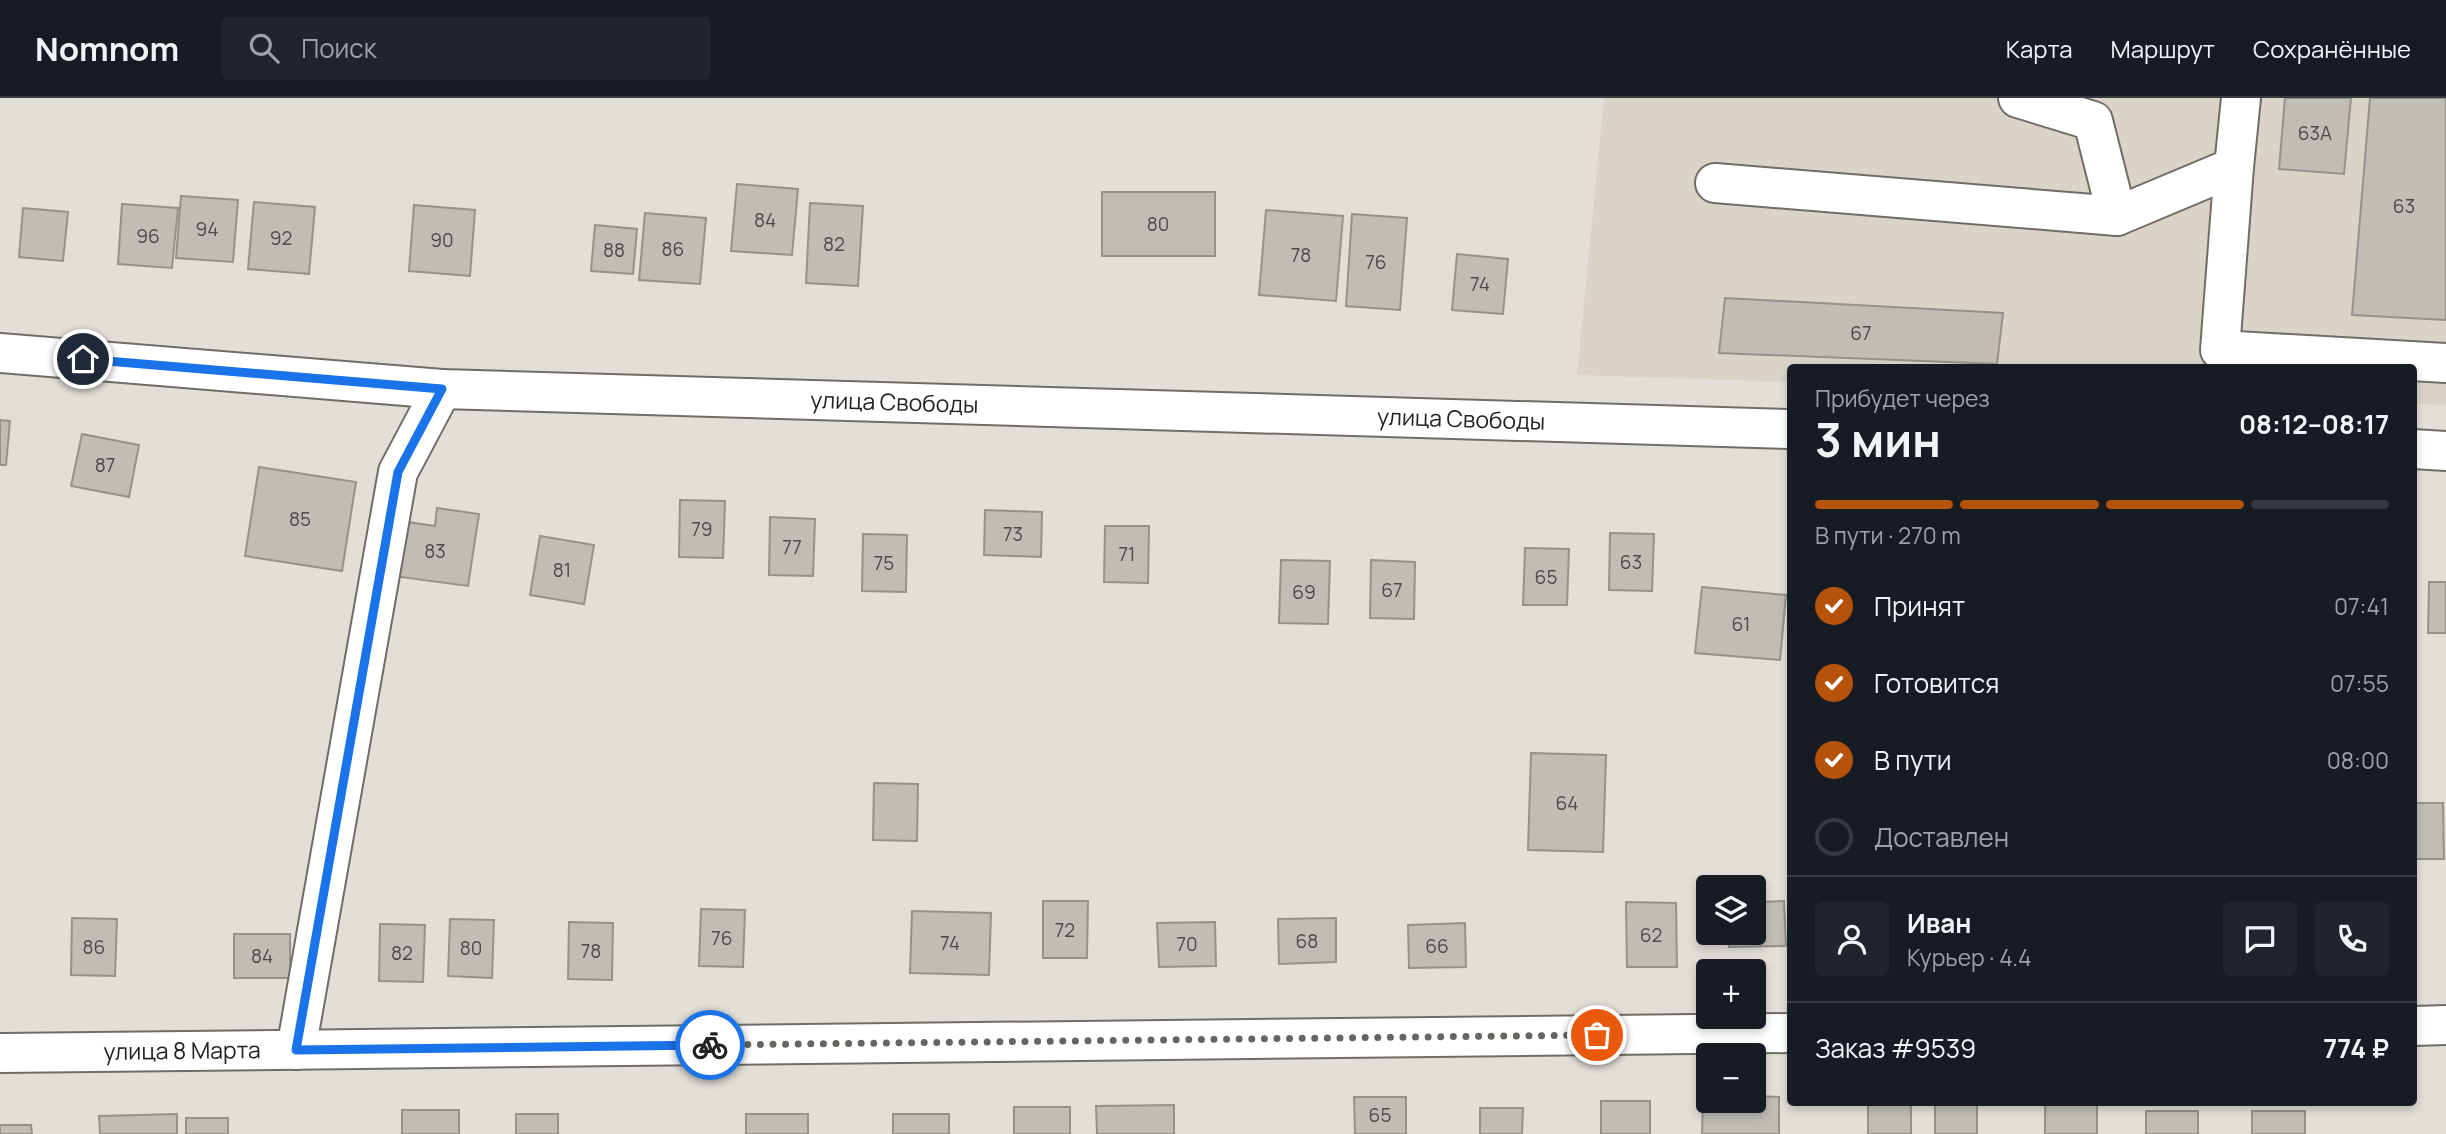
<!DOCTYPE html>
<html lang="ru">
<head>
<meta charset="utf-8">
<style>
	:root { --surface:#171b24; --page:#20242c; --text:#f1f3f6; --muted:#9ea1a6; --line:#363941; --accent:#b45309 }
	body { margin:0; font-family:Manrope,sans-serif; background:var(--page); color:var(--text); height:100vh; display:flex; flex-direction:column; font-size:26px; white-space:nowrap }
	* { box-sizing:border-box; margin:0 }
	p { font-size:23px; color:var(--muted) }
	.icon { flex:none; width:38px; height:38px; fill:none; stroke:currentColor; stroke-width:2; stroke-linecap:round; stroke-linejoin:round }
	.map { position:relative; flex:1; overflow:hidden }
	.details { position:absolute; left:1787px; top:266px; width:630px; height:742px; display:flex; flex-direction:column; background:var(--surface); border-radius:7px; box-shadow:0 4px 10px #0003 }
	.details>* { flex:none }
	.controls { position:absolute; left:1696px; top:777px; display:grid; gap:14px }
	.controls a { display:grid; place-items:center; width:70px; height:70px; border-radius:7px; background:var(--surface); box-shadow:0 4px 10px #0003; font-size:35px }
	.pin { position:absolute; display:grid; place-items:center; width:60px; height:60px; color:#fff; margin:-30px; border:4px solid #fff; border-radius:50%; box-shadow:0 2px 7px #0007 }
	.courier { position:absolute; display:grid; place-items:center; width:70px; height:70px; margin:-35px; border:5px solid #1a73e8; border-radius:50%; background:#fff; color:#222; box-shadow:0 2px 9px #0007 }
	.overview em { font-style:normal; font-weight:700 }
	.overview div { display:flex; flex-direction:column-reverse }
	.overview { display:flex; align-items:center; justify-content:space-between; height:119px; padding:0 28px }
	h1 { font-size:46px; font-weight:700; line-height:52px }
	.bar { display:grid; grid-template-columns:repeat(4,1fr); gap:10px 7px; align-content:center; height:84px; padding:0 28px }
	.bar i { height:9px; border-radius:5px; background:var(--line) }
	.bar .current { background:var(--accent) }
	.bar p { grid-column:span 4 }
	.line { display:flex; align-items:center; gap:18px; padding:0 28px; border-top:2px solid var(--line) }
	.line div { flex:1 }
	.round { display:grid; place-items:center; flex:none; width:74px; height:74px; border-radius:7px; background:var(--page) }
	ol { padding:0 28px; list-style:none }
	li { display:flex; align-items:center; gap:21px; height:77px }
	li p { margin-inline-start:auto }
	li .icon { padding:7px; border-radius:50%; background:var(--accent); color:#fff; stroke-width:4 }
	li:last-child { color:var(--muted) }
	li i { width:38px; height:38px; border:4px solid var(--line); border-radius:50% }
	header { display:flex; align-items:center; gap:42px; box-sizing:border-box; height:98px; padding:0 35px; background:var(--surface); border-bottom:2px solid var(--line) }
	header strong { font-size:33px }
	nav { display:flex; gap:38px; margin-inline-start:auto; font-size:24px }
	.search { width:490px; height:63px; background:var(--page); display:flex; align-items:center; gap:18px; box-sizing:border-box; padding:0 24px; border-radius:7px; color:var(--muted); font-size:26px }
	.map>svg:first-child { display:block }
	.built { fill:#d9d4c7 }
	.building { fill:#bfbdb6; stroke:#95928c; stroke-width:2 }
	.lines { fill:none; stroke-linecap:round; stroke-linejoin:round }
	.minor-casing { stroke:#706d67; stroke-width:42 }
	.minor { stroke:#fff; stroke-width:38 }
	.done { stroke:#666561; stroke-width:7; stroke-dasharray:0 12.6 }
	.route { stroke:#1a73e8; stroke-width:9 }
	.labels { text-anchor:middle; stroke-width:7; stroke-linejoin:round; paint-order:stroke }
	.number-label { font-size:19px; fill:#4b4a46 }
	.street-label { font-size:23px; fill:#242321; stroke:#fff }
</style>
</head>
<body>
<header>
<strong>Nomnom</strong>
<div class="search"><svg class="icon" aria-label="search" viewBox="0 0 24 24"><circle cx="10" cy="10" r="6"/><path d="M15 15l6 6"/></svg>Поиск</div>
<nav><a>Карта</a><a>Маршрут</a><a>Сохранённые</a></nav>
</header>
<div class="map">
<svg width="2446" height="1036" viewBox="0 0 2446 1036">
	<rect width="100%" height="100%" fill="#e2dfd8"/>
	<path class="built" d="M1604,0h842v307l-33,-1v-36h-623v14l-213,-7z"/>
	<g class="building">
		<path d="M2285,0h66l-7,76 -65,-5z"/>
		<path d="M2370,0h76v222l-94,-5z"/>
		<path d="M737,86l61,5 -6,66 -61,-4z"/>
		<rect x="1102" y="94" width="113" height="64"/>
		<path d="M181,98l57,4 -5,62 -57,-4z"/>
		<path d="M254,104l61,5 -6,67 -61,-5z"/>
		<path d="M810,105l53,3 -5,80 -52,-3z"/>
		<path d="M122,106l56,4 -6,60 -54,-4z"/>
		<path d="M414,107l61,5 -5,66 -61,-5z"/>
		<path d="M23,110l45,4 -5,49 -44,-4z"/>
		<path d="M1266,112l77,6 -7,85 -77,-6z"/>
		<path d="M645,115l61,5 -6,66 -61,-4z"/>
		<path d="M1352,116l55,4 -7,92 -54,-4z"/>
		<path d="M595,127l42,4 -4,45 -42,-3z"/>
		<path d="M1457,156l51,5 -5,55 -51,-4z"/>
		<path d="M1725,200l278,15 -6,51 -278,-11z"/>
		<path d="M0,322l10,1 -4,44h-6z"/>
		<path d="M82,336l57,11 -10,52 -58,-11z"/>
		<path d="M259,369l97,15 -14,89 -97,-15z"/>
		<path d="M680,402l45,1 -2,57 -44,-1z"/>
		<path d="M437,410l42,6 -11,72 -75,-10 8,-55 34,5z"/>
		<path d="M985,412l57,2 -1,45 -57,-2z"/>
		<path d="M770,419l45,2 -2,57 -44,-1z"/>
		<path d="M1105,428h44l-1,57 -44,-1z"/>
		<path d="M1610,435l44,1 -2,57 -43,-1z"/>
		<path d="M863,436l44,1 -1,57 -44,-1z"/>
		<path d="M540,438l54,9 -10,59 -54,-9z"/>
		<path d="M1525,450l44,1 -2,56h-44z"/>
		<path d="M1281,462l49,1 -2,63 -49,-1z"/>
		<path d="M1371,462l44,2 -1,57 -44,-1z"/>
		<path d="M2429,484h17v51h-18z"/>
		<path d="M1702,489l84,8 -6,65 -85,-7z"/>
		<path d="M1531,655l75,2 -3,97 -75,-2z"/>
		<path d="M874,685l44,1 -1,57 -44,-1z"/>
		<path d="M2413,705h30l1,56h-31z"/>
		<path d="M1043,803h45l-1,57h-44z"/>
		<path d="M1784,803l2,45 -57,1 -1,-14h26v-31z"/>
		<path d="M1626,804l50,1 1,64h-50z"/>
		<path d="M701,811l44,1 -2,57 -44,-1z"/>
		<path d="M912,813l79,2 -2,62 -79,-2z"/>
		<path d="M72,820l45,1 -2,57 -44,-1z"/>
		<path d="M1336,820v44l-57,2 -1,-45z"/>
		<path d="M450,821l44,1 -2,58 -44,-2z"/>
		<path d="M569,824l44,1 -1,57 -44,-1z"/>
		<path d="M1215,824l1,44 -57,1 -2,-44z"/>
		<path d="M1465,825l1,44 -57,1 -1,-43z"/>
		<path d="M380,826l45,1 -2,57 -44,-1z"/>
		<rect x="234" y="836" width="56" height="44"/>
		<path d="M1703,997h5v6h46v-5l25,1v37h-77z"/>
		<path d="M1354,999h52v37h-51z"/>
		<rect x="1601" y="1003" width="49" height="33"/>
		<rect x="1868" y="1004" width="43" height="32"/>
		<rect x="1935" y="1004" width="42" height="32"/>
		<rect x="2045" y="1004" width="52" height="32"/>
		<path d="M1174,1007v29h-77l-1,-28z"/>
		<rect x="1014" y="1009" width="56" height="27"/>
		<path d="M1480,1010h43l-1,26h-42z"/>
		<rect x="402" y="1012" width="57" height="24"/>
		<rect x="2146" y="1013" width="52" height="23"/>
		<rect x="2252" y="1013" width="53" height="23"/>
		<path d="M177,1016v20h-77l-1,-18z"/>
		<rect x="516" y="1016" width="42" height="20"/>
		<rect x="746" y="1016" width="62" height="20"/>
		<rect x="893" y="1016" width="56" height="20"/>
		<rect x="186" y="1020" width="42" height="16"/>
		<path d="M0,1027h31l1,9h-32z"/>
	</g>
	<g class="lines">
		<g class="minor-casing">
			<g id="minor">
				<path d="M2018,0l75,23 24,95"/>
				<path d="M2234,69l-14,183 226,13"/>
				<path d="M1715,85l402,33 117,-49 7,-69"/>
				<path id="s1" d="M0,255l442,36 1348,40"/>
				<path d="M2413,351l33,2"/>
				<path d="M2413,928l33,-1"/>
				<path d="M296,952l102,-578 44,-83"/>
				<path id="s2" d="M0,955l1790,-20"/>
			</g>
		</g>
		<use href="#minor" class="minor"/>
	</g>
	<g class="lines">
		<path class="done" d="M710,947l887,-10"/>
		<path class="route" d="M83,261l359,30 -44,83 -102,578 414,-5"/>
	</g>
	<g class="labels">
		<g class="number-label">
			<text x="2315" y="42">63А</text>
			<text x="2404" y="115">63</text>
			<text x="765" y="129">84</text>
			<text x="1158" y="133">80</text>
			<text x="207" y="138">94</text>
			<text x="148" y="145">96</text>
			<text x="281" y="147">92</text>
			<text x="442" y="149">90</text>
			<text x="834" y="153">82</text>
			<text x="673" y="158">86</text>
			<text x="614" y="159">88</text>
			<text x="1301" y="164">78</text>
			<text x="1376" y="171">76</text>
			<text x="1480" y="193">74</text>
			<text x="1861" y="242">67</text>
			<text x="105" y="374">87</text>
			<text x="300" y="428">85</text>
			<text x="702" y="438">79</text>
			<text x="1013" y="443">73</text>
			<text x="792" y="456">77</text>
			<text x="435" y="460">83</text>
			<text x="1127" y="463">71</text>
			<text x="1631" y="471">63</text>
			<text x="884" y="472">75</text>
			<text x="562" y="479">81</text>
			<text x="1546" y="486">65</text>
			<text x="1392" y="499">67</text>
			<text x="1304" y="501">69</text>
			<text x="1741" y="533">61</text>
			<text x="1567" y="712">64</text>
			<text x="1065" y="839">72</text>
			<text x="1651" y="844">62</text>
			<text x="722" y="847">76</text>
			<text x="1307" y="850">68</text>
			<text x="950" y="852">74</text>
			<text x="1187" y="853">70</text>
			<text x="1437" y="855">66</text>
			<text x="94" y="856">86</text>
			<text x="471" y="857">80</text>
			<text x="591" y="860">78</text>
			<text x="402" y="862">82</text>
			<text x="262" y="865">84</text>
			<text x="1380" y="1024">65</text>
		</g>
		<g class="street-label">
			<text dy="8" stroke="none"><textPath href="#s1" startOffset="896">улица Свободы</textPath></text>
			<text dy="8" stroke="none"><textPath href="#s1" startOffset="1463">улица Свободы</textPath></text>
			<text dy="8" stroke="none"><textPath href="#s2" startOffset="182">улица 8 Марта</textPath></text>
		</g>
	</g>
</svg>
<div class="controls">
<a><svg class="icon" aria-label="layers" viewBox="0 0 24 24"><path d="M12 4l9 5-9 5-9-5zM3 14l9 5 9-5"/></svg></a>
<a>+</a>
<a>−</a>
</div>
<div class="pin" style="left:1597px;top:937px;background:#ea580c"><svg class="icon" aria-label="bag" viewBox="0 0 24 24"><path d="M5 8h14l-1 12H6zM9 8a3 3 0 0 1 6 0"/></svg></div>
<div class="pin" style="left:83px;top:261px;background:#1f2937"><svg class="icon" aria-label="home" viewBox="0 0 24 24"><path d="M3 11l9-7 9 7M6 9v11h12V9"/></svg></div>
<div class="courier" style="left:710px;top:947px"><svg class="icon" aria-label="bike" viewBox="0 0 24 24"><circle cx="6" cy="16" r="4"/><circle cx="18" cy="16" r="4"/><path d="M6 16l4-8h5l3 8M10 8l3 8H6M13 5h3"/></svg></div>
<section class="details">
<div class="overview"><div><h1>3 мин</h1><p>Прибудет через</p></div><em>08:12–08:17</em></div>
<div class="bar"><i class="current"></i><i class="current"></i><i class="current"></i><i></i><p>В пути · 270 m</p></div>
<ol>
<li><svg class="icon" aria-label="check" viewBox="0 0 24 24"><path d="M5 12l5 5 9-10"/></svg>Принят<p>07:41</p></li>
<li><svg class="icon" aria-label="check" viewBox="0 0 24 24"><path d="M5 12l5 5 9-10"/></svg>Готовится<p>07:55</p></li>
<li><svg class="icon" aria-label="check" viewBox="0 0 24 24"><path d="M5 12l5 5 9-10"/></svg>В пути<p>08:00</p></li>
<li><i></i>Доставлен</li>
</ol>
<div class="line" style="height:126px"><a class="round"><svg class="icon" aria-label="person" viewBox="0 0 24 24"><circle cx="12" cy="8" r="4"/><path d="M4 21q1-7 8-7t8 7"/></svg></a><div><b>Иван</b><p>Курьер · 4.4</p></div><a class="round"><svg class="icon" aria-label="chat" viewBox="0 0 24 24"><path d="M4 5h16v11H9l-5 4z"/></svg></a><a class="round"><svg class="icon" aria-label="phone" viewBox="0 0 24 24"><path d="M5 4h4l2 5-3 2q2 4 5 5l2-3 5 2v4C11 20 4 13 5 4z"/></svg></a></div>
<div class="line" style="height:91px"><div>Заказ #9539</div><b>774 ₽</b></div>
</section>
</div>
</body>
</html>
